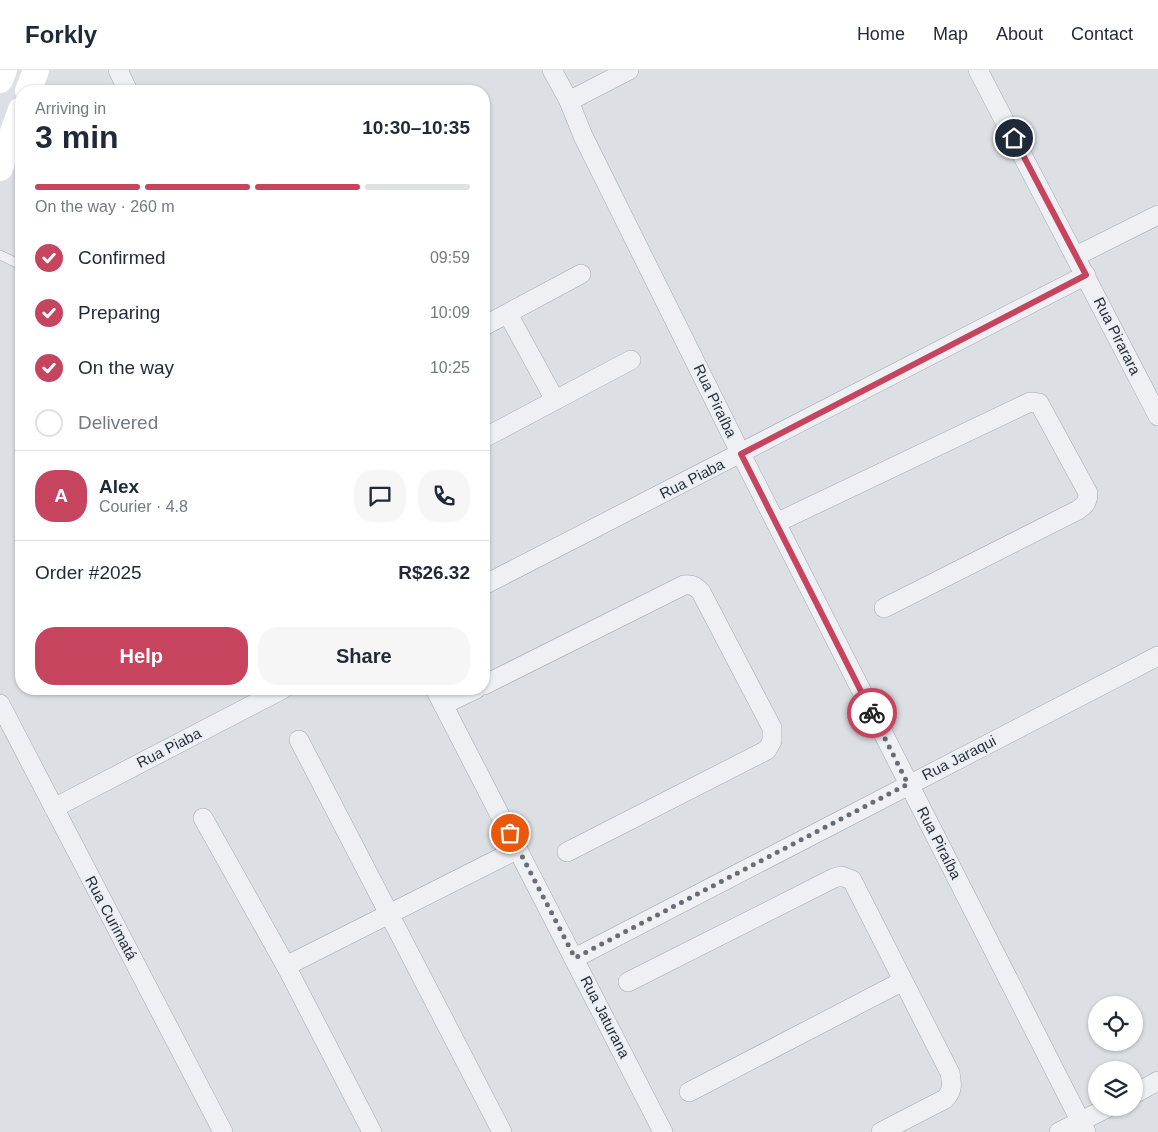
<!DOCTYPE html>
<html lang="en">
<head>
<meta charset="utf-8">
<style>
	:root { --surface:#fff; --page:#f6f6f7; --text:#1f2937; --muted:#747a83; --line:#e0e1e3; --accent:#c7445f }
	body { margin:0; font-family:Arial,sans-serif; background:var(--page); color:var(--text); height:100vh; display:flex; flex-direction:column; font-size:19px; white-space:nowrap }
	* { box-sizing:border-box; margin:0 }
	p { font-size:16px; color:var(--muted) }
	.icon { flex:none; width:28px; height:28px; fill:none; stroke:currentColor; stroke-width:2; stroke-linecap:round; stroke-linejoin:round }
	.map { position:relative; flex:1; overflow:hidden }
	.sheet { position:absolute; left:15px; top:15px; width:475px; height:610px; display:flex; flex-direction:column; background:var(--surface); border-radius:20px; box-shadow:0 1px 4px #0004 }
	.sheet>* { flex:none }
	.buttons { position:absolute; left:1088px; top:926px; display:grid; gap:10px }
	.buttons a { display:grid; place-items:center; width:55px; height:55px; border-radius:50%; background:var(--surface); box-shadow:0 1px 4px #0004; font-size:25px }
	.pin { position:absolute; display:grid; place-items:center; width:42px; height:42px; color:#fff; margin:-21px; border:2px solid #fff; border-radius:50%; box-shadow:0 1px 5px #0007 }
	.courier { position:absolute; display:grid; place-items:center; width:50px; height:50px; margin:-25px; border:4px solid #c7445f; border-radius:50%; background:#fff; color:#222; box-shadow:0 1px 6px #0007 }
	.head em { font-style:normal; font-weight:600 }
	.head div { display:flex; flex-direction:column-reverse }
	.head { display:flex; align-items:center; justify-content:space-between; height:85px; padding:0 20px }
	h1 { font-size:32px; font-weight:600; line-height:38px }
	.bar { display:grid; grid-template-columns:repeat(4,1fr); gap:8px 5px; align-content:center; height:60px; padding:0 20px }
	.bar i { height:6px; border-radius:4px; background:var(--line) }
	.bar .on { background:var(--accent) }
	.bar p { grid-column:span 4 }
	.line { display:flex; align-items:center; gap:12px; padding:0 20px; border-top:1px solid var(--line) }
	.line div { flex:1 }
	.round { display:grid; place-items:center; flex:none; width:52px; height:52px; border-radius:20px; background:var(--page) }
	ol { padding:0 20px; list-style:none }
	li { display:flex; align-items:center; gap:15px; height:55px }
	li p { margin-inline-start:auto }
	li .icon { padding:5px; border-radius:50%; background:var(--accent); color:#fff; stroke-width:4 }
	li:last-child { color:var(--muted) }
	li i { width:28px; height:28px; border:2px solid var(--line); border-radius:50% }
	.cta { display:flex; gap:10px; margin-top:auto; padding:10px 20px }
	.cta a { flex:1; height:58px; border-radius:20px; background:var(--accent); color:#fff; font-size:20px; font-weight:600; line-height:58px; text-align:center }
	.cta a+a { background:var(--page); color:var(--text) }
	header { display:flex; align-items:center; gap:30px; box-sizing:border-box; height:70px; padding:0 25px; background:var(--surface); border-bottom:1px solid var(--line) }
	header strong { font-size:24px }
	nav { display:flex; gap:28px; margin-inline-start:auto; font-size:18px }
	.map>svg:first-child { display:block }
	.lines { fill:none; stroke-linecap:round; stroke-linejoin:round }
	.lane-casing { stroke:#a2a7af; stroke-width:10 }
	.street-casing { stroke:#a2a7af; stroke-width:20 }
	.lane { stroke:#eef0f4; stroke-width:9 }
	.street { stroke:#eef0f4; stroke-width:19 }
	.secondary { stroke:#fff; stroke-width:26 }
	.done { stroke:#666d76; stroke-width:5; stroke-dasharray:0 9 }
	.route { stroke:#c7445f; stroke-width:6 }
	.labels { text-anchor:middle; stroke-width:4.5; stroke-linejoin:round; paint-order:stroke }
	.street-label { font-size:15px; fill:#262f3b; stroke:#ebeff3 }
</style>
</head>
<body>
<header>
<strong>Forkly</strong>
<nav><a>Home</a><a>Map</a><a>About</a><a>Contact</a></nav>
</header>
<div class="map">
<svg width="1158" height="1062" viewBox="0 0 1158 1062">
	<rect width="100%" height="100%" fill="#dce0e5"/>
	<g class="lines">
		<g class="lane-casing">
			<path id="lane" d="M0,185l21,10"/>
		</g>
		<g class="street-casing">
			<g id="street">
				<path d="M118,0l10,21"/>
				<path d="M552,0l17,31 14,35 158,318 345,678"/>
				<path d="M978,0l180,346"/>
				<path d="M569,31l60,-31"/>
				<path d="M1076,186l82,-41"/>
				<path d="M508,244l47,86"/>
				<path d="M484,256l97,-52"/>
				<path d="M484,368l147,-78"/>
				<path d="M776,453l254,-121 9,1 49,90c0,9 -3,12 -10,17l-194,98"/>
				<path d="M484,515l602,-310"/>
				<path d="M484,615l200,-100c8,-1 11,1 17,7l71,136v13l-5,9 -200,102"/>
				<path d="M435,619l228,443"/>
				<path d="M0,634l223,428"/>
				<path d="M443,635l33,-16"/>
				<path d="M299,670l203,392"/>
				<path d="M54,738l229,-119"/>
				<path d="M203,748l83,148 86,166"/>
				<path d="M575,888l583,-302"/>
				<path d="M286,896l232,-117"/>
				<path d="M628,912l206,-104 7,-2 11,4 98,193c2,11 3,18 -5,26l-64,33"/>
				<path d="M689,1022l214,-111"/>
				<path d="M1134,1024l24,-13"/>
				<path d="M1059,1062l48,-24"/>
			</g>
		</g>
		<use href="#lane" class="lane"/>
		<use href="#street" class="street"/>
		<g class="secondary">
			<path d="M0,10l4,-10"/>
			<path d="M28,21l8,-21"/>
			<path d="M0,98l21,-58"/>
		</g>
	</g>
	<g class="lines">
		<path class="done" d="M510,763l65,125 333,-174 -36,-71"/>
		<path class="route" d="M872,643l-131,-259 345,-179 -72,-137"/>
	</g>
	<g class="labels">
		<g class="street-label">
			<text transform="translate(1117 266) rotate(63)" y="5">Rua Pirarara</text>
			<text transform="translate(715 331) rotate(64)" y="5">Rua Piraíba</text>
			<text transform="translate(692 409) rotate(-27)" y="5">Rua Piaba</text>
			<text transform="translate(169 678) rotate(-27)" y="5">Rua Piaba</text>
			<text transform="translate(959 688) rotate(-27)" y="5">Rua Jaraqui</text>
			<text transform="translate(939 773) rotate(63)" y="5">Rua Piraíba</text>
			<text transform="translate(111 848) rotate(62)" y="5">Rua Curimatá</text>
			<text transform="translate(605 947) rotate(63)" y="5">Rua Jaturana</text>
		</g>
	</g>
</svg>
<div class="buttons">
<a><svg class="icon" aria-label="locate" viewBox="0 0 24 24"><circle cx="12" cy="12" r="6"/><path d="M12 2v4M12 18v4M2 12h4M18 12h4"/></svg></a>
<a><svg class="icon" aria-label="layers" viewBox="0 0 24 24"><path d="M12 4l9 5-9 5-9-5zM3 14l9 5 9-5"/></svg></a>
</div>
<div class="pin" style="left:510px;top:763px;background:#ea580c"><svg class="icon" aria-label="bag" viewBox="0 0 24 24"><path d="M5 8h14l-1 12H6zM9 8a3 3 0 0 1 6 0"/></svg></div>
<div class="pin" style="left:1014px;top:68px;background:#1f2937"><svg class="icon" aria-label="home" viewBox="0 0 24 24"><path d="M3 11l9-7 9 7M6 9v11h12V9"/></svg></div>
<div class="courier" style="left:872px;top:643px"><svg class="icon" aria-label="bike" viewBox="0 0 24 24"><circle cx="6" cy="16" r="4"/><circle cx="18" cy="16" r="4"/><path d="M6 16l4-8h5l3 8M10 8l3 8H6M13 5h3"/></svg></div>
<section class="sheet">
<div class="head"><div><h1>3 min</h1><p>Arriving in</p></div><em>10:30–10:35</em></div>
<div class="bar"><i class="on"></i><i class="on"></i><i class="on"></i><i></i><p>On the way · 260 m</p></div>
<ol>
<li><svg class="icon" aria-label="check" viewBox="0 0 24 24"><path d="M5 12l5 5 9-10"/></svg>Confirmed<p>09:59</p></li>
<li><svg class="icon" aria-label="check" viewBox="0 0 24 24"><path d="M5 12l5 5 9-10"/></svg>Preparing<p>10:09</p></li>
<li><svg class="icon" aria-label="check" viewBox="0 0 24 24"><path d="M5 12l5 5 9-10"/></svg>On the way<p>10:25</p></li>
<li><i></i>Delivered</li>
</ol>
<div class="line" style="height:90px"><b class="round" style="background:var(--accent);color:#fff">A</b><div><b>Alex</b><p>Courier · 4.8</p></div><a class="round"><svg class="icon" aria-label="chat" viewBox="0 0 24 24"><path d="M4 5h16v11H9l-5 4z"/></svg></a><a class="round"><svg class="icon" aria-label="phone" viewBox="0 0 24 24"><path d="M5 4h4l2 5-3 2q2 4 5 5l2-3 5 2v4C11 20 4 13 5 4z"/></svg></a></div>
<div class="line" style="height:65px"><div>Order #2025</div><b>R$26.32</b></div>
<div class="cta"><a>Help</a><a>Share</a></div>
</section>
</div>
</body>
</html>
